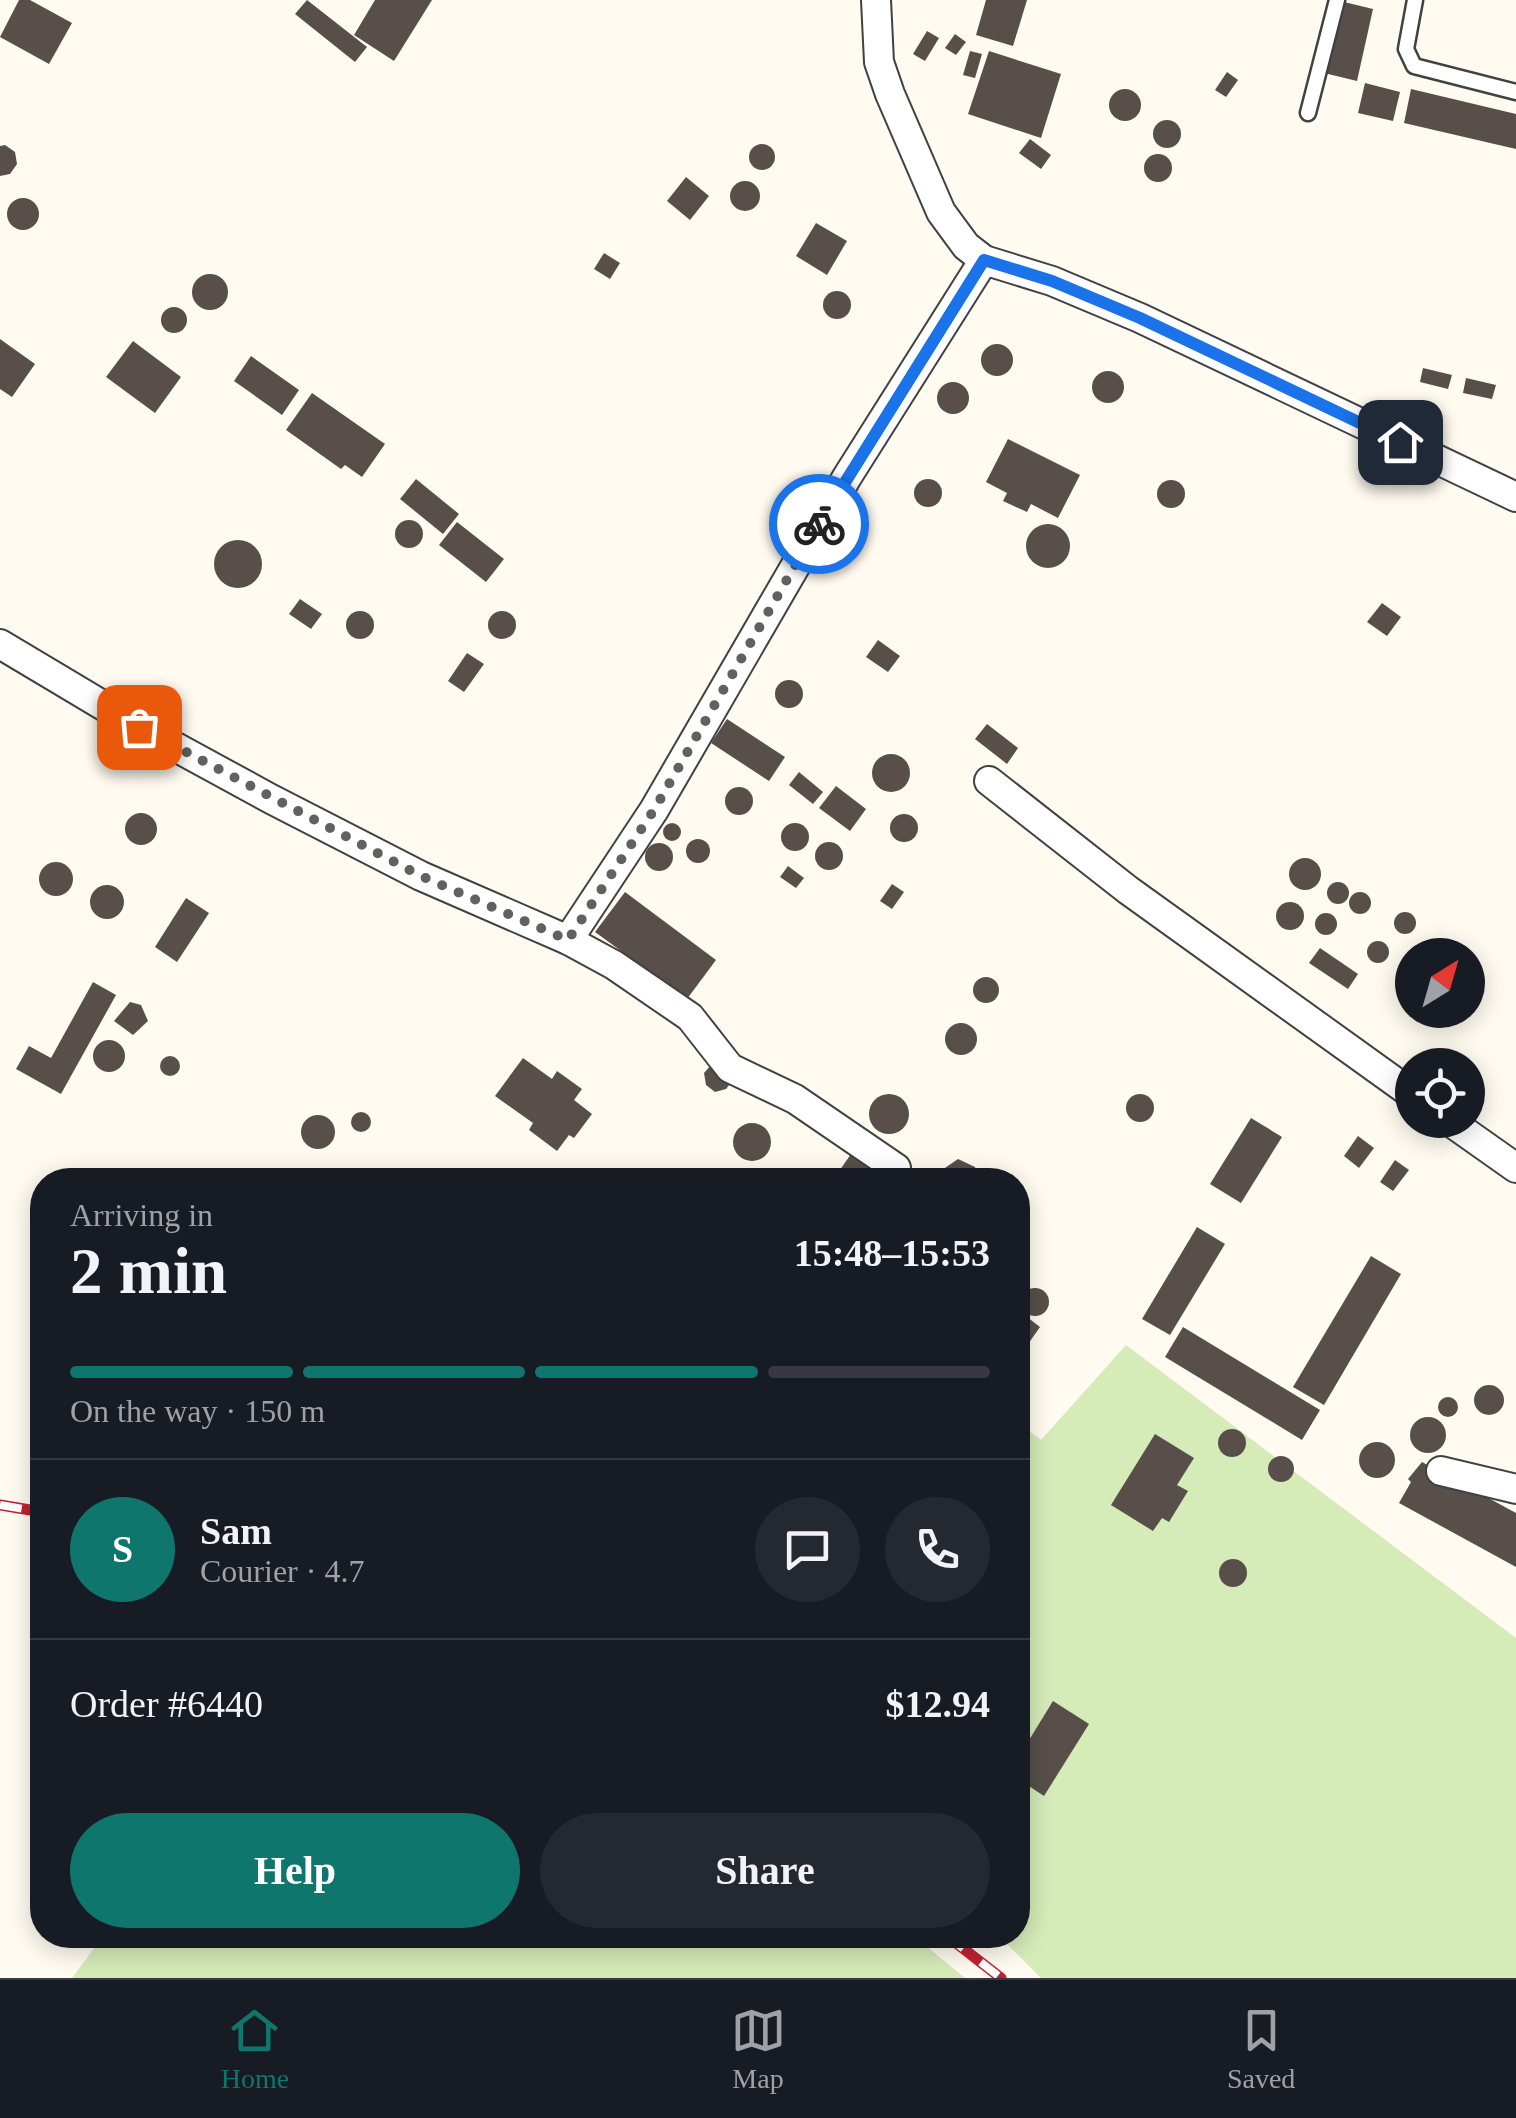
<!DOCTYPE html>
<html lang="en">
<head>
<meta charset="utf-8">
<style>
	:root { --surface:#171b24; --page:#242831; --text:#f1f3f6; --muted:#9ea1a6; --line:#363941; --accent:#0f766e }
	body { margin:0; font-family:Georgia,serif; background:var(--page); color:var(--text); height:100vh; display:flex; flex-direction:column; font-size:38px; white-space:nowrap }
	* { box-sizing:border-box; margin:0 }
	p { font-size:32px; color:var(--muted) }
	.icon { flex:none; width:55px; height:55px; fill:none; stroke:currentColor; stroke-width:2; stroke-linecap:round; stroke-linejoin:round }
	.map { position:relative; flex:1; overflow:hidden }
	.drawer { position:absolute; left:30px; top:1168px; width:1000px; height:780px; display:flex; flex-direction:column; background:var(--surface); border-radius:40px; box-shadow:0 5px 25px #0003 }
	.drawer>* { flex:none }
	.needle { width:65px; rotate:37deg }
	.tools { position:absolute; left:1395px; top:938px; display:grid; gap:20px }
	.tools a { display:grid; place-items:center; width:90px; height:90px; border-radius:50%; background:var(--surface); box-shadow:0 5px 25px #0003; font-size:50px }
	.pin { position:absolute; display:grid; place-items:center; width:85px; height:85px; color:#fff; margin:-42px; border-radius:20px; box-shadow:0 5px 15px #0006 }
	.courier { position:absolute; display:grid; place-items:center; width:100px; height:100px; margin:-50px; border:8px solid #1a73e8; border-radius:50%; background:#fff; color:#222; box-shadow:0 2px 12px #0007 }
	.headline em { font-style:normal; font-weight:700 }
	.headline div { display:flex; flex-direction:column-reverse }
	.headline { display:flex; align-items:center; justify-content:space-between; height:170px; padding:0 40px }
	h1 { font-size:65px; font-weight:700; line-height:75px }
	.bar { display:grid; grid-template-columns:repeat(4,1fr); gap:15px 10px; align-content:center; height:120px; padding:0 40px }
	.bar i { height:12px; border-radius:8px; background:var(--line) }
	.bar .active { background:var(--accent) }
	.bar p { grid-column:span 4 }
	.line { display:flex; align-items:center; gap:25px; padding:0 40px; border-top:2px solid var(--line) }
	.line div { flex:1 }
	.round { display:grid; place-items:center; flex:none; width:105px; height:105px; border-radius:52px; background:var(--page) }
	.primary-button { display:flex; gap:20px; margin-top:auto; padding:20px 40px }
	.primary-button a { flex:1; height:115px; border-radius:60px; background:var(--accent); color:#fff; font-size:40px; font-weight:700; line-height:115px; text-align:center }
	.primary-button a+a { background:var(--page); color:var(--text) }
	.dock { display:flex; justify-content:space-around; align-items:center; height:140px; border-top:2px solid var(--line); background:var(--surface); font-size:28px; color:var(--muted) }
	.dock a { display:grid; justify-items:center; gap:5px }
	.dock .active { color:var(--accent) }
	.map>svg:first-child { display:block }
	.green { fill:#d5ebb8 }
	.building { fill:#584f4a }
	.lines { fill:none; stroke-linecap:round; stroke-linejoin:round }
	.lane-casing { stroke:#414141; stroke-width:19 }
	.street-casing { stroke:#414141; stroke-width:32 }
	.lane { stroke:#fff; stroke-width:14 }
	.street { stroke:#fff; stroke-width:28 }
	.rail-casing { stroke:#c32131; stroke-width:11 }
	.rail { stroke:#fff; stroke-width:8; stroke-dasharray:22; stroke-linecap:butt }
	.done { stroke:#62615d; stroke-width:10; stroke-dasharray:0 18 }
	.route { stroke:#1a73e8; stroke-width:12 }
</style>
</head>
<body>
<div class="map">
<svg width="1516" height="1978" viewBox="0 0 1516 1978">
	<rect width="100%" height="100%" fill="#fffbf0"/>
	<g class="green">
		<path d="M1126,1345l390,293v340h-475l-43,-43h20v-512l23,17z"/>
		<path d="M104,1935h809l52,43h-893z"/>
	</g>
	<g class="building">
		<path d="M19,0h11l42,23 -23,41 -49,-27z"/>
		<path d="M307,0l60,47 -12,15 -60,-48z"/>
		<path d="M375,0h57l-38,61 -40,-26z"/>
		<path d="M986,0h41l-14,46 -37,-11z"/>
		<path d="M1340,1l33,8 -16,72 -33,-8z"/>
		<path d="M927,31l12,7 -14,23 -12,-7z"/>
		<path d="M955,34l11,8 -10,13 -11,-7z"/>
		<path d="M970,51l12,3 -7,24 -12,-3z"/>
		<path d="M989,51l72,23 -20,64 -73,-24z"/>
		<path d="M1227,72l11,8 -12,17 -11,-7z"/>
		<path d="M1365,83l35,9 -7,29 -35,-8z"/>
		<path d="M1411,89l105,25v35l-112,-26z"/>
		<circle cx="1125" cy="105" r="16"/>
		<circle cx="1167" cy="134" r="14"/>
		<path d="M1030,139l21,16 -10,14 -22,-16z"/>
		<circle cx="762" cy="157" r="13"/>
		<path d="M5,145l10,7 2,12 -7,10 -10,2v-30z"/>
		<circle cx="1158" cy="168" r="14"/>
		<path d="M686,177l23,19 -19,24 -23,-19z"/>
		<circle cx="745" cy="196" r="15"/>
		<circle cx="23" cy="214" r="16"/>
		<path d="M816,223l31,18 -20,34 -31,-19z"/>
		<path d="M604,253l16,10 -10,16 -16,-10z"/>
		<circle cx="210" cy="292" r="18"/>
		<circle cx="837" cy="305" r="14"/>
		<circle cx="174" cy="320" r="13"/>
		<path d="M0,339l35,25 -23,33 -12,-8z"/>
		<path d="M133,341l48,36 -26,36 -49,-36z"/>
		<circle cx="997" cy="360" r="16"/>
		<path d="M251,356l48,34 -17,25 -48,-34z"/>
		<path d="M1423,368l29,7 -4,14 -28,-7z"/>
		<circle cx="1108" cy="387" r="16"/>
		<path d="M1466,378l30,7 -4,14 -29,-6z"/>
		<circle cx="953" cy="398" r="16"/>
		<path d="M312,393l73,51 -23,33 -17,-12 -4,4 -55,-39z"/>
		<path d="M1008,439l72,36 -22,43 -27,-14 -4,8 -24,-11 4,-8 -21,-11z"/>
		<path d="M416,479l43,35 -16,20 -43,-35z"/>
		<circle cx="928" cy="493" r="14"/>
		<circle cx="1171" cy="494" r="14"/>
		<circle cx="409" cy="534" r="14"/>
		<path d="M457,522l47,37 -18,23 -47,-37z"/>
		<circle cx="1048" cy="546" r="22"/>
		<circle cx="238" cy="564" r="24"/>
		<path d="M300,599l22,15 -11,15 -22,-15z"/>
		<path d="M1382,603l19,14 -14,19 -20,-14z"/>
		<circle cx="502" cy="625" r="14"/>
		<circle cx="360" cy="625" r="14"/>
		<path d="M878,640l22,16 -12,16 -22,-15z"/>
		<path d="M467,653l17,11 -20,28 -16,-11z"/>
		<circle cx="789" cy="694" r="14"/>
		<path d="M727,719l58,38 -16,24 -58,-38z"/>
		<path d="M987,724l31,24 -11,16 -32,-25z"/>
		<circle cx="891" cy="773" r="19"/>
		<path d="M799,772l24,20 -10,12 -24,-19z"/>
		<path d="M836,786l30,23 -16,22 -31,-23z"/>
		<circle cx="739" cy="801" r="14"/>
		<circle cx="141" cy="829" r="16"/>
		<circle cx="904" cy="828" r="14"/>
		<circle cx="672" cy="832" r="9"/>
		<circle cx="795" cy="837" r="14"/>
		<circle cx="698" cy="851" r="12"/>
		<circle cx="829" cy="856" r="14"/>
		<circle cx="659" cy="857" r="14"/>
		<circle cx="1305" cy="874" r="16"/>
		<circle cx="56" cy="879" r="17"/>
		<path d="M788,866l16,12 -8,10 -16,-11z"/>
		<circle cx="1338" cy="893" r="11"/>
		<path d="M892,884l12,8 -12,17 -12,-8z"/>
		<circle cx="107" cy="902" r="17"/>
		<path d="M625,892l91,68 -29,39 -92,-67z"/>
		<circle cx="1360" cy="903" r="11"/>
		<path d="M186,898l23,15 -32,49 -22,-15z"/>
		<circle cx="1290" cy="916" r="14"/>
		<circle cx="1405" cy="923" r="11"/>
		<circle cx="1326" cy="924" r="11"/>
		<circle cx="1378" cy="952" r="11"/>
		<path d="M1320,948l38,26 -10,15 -39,-26z"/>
		<circle cx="986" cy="990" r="13"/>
		<path d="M93,982l23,13 -55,99 -45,-25 13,-23 22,12z"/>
		<path d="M130,1002l11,3 7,16 -15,14 -19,-14z"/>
		<circle cx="961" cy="1039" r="16"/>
		<circle cx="109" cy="1056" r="16"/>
		<circle cx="170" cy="1066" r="10"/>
		<path d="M523,1058l29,21 5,-8 25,18 -8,11 18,14 -18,24 -5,-3 -12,16 -28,-21 4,-7 -38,-27z"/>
		<path d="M711,1065l22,15 -7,9 -11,3 -9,-7 -2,-12z"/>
		<circle cx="1140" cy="1108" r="14"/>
		<circle cx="889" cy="1114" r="20"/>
		<circle cx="361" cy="1122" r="10"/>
		<circle cx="318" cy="1132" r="17"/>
		<path d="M1251,1118l31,19 -41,66 -31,-19z"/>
		<circle cx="752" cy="1142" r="19"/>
		<path d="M1358,1136l16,12 -15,20 -15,-12z"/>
		<path d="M851,1154l33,23 -2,3h-49z"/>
		<path d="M958,1159l17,8 3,13h-38l2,-10z"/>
		<path d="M1395,1160l14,10 -16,21 -13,-9z"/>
		<path d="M1197,1227l28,17 -55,91 -28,-16z"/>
		<path d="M1371,1256l30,18 -77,131 -31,-18z"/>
		<circle cx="1035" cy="1302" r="14"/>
		<path d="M1018,1310l22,17 -19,27 -3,-2z"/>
		<path d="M1183,1327l137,83 -18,30 -137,-83z"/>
		<circle cx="1489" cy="1400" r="15"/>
		<circle cx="1448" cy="1407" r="10"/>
		<circle cx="1428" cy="1435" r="18"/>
		<circle cx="1232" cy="1443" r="14"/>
		<path d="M1155,1434l39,24 -17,27 11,6 -19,31 -7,-4 -9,13 -42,-26z"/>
		<circle cx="1377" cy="1460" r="18"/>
		<circle cx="1281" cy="1469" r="13"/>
		<path d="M1422,1462l94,51v54l-117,-64 12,-21 -3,-3z"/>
		<circle cx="1233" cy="1573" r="14"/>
		<path d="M1053,1701l36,23 -45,72 -26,-17v-21z"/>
	</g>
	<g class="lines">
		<g class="lane-casing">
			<g id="lane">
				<path d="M1415,0l-9,49 8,17 102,26"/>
				<path d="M1308,113l29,-113"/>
			</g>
		</g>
		<g class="street-casing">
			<g id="street">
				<path d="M876,0l3,62 11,32 51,118 25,34 18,14 68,21 88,37 376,179"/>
				<path d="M0,644l139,83 132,72 150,77 147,64 46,25 76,52 40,51 65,31 101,69"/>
				<path d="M989,781l139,109 284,204"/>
				<path d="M568,940l86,-130 193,-333 137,-217"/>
				<path d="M1448,1120l68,48"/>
				<path d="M1441,1471l75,18"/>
			</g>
		</g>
		<use href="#lane" class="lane"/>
		<use href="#street" class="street"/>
		<g class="rail-casing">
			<g id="rail">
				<path d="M0,1505l42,7"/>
				<path d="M946,1935l55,43"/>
			</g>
		</g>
		<use href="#rail" class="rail"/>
	</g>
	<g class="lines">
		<path class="done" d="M139,727l282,149 147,64 86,-130 165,-286"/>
		<path class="route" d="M819,524l165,-264 68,21 88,37 260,124"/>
	</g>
</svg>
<div class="tools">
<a><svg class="needle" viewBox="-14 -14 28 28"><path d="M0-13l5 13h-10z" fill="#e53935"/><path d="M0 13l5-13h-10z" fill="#9ea1a6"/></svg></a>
<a><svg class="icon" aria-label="locate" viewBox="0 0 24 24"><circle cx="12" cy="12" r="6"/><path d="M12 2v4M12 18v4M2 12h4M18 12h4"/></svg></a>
</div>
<div class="pin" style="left:139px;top:727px;background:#ea580c"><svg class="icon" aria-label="bag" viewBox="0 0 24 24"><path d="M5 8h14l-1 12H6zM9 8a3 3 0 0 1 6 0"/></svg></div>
<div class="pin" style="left:1400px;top:442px;background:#1f2937"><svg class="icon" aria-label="home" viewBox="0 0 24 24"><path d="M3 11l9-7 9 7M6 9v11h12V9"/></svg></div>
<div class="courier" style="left:819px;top:524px"><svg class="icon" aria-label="bike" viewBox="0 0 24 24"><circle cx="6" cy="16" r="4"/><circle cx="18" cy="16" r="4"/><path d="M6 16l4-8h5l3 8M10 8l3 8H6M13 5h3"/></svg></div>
<section class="drawer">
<div class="headline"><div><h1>2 min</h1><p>Arriving in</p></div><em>15:48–15:53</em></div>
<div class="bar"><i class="active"></i><i class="active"></i><i class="active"></i><i></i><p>On the way · 150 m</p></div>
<div class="line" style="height:180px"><b class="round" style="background:var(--accent);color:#fff">S</b><div><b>Sam</b><p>Courier · 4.7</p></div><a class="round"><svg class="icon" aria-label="chat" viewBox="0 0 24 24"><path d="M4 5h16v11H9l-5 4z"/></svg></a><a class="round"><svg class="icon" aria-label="phone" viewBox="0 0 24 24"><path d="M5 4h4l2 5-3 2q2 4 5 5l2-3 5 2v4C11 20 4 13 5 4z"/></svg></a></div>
<div class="line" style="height:130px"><div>Order #6440</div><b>$12.94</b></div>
<div class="primary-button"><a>Help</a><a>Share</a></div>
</section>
</div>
<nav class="dock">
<a class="active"><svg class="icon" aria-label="home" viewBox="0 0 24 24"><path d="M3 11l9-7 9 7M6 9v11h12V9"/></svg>Home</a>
<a><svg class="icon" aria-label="map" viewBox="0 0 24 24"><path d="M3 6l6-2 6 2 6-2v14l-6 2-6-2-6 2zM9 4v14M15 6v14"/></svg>Map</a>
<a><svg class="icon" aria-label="saved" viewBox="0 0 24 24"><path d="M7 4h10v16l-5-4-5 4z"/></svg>Saved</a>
</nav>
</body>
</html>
